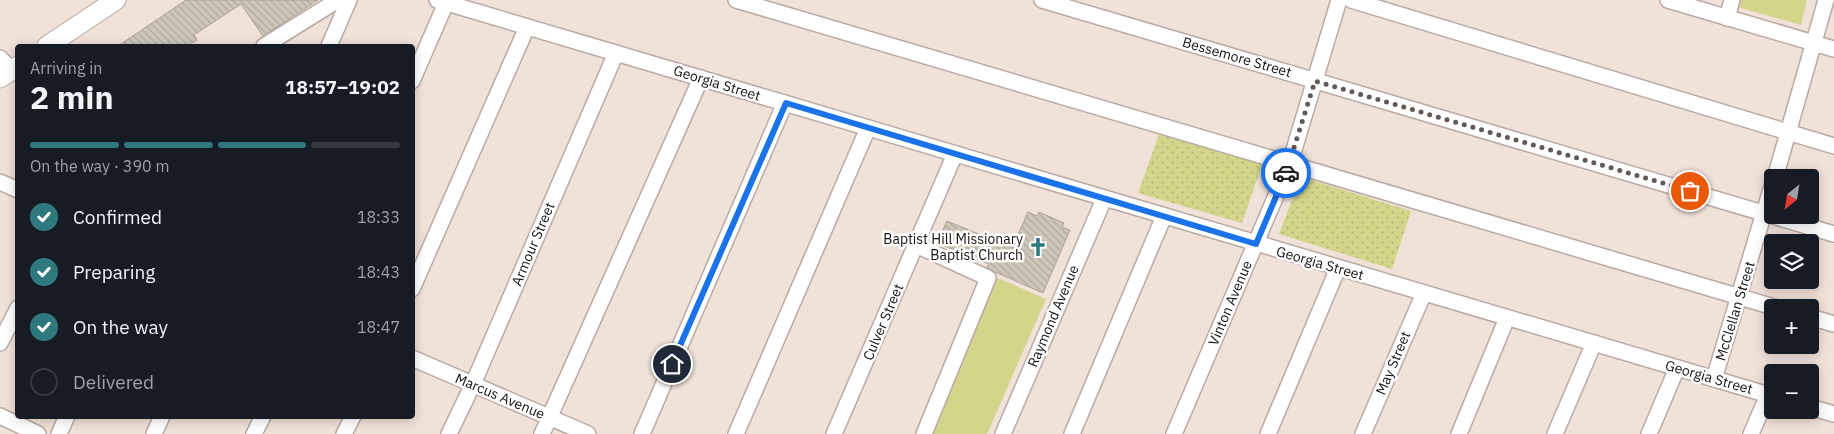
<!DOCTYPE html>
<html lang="en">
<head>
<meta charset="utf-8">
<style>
	:root { --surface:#171b24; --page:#20242c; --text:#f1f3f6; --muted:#9ea1a6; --line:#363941; --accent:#2f787e }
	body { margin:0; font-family:"IBM Plex Sans",sans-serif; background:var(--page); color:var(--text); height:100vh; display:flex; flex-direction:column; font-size:19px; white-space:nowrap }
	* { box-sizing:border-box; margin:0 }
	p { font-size:16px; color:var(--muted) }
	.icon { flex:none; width:28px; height:28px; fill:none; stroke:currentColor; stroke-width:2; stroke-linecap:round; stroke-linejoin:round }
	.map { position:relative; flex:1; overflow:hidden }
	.details { position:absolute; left:15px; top:44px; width:400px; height:375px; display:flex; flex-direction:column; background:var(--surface); border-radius:5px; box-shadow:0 2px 12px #0003 }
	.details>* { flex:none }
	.needle { width:32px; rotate:210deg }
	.controls { position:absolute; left:1764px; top:169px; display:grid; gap:10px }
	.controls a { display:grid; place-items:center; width:55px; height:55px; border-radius:5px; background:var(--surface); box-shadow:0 2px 12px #0003; font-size:25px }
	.pin { position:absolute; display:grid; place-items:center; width:42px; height:42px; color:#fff; margin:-21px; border:2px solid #fff; border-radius:50%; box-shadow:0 1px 5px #0007 }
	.courier { position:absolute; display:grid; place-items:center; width:50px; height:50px; margin:-25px; border:4px solid #1a73e8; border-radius:50%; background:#fff; color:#222; box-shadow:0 1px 6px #0007 }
	.summary em { font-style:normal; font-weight:700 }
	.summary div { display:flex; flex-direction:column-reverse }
	.summary { display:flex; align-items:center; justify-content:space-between; height:85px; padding:0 15px }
	h1 { font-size:32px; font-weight:700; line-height:38px }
	.bar { display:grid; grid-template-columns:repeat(4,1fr); gap:8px 5px; align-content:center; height:60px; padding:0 15px }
	.bar i { height:6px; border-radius:4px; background:var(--line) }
	.bar .on { background:var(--accent) }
	.bar p { grid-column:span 4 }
	ol { padding:0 15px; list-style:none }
	li { display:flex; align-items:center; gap:15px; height:55px }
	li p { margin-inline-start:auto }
	li .icon { padding:5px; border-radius:50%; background:var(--accent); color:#fff; stroke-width:4 }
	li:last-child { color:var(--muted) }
	li i { width:28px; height:28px; border:2px solid var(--line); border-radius:50% }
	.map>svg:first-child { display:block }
	.green { fill:#d3d58a }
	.garden { fill:url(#garden-dots) }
	.building { fill:url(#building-back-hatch); stroke:#aba397 }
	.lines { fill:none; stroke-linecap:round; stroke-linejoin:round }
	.minor-casing { stroke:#b9aaa3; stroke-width:18 }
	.major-casing { stroke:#b9aaa3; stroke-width:21 }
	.minor { stroke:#fff; stroke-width:15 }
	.major { stroke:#fff; stroke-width:19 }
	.done { stroke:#625955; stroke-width:5; stroke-dasharray:0 9 }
	.route { stroke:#1a73e8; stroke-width:6 }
	.labels { text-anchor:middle; stroke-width:5; stroke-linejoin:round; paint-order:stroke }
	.street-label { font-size:14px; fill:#15100e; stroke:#fff }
	.poi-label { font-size:14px; fill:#15100e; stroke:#fff; text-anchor:end }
</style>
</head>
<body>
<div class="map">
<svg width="1834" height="434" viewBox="0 0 1834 434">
	<defs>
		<pattern id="garden-dots" width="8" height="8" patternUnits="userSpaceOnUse" patternTransform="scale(1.25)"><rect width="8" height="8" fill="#d3d58a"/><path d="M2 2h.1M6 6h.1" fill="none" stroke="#b4b676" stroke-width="1.8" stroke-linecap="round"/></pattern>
		<pattern id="building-back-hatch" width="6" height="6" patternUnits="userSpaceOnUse" patternTransform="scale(1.25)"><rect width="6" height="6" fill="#cec6b9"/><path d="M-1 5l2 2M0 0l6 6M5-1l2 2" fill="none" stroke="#b0a99e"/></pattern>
	</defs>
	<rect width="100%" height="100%" fill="#f0e1d9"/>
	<g class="green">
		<path d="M1739,0h68l-6,25 -64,-18z"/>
		<path d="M995,277l51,22 -59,135h-61z"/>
	</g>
	<g class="garden">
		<path d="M1161,129l102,33 -21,61 -104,-30z"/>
		<path d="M1301,177l110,34 -19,58 -113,-35z"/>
	</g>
	<g class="building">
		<path d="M186,0h132l-55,36 -22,-32 -47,31 3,5 -10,6h-69z"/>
		<path d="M1028,212l9,4 2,-4 25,11 -2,4 8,3 -27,63 -48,-21 -8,-5 2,-3 -52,-21 10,-22 65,27z"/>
	</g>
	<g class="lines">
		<g class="minor-casing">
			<g id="minor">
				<path d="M437,0l1335,396"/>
				<path d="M736,0l1041,308"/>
				<path d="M1042,0l792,234"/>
				<path d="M1351,0l483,146"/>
				<path d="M1668,0l166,49"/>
				<path d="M1727,18l5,-18"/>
				<path d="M264,46l74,-46"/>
				<path d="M329,46l20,-46"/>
				<path d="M0,58l12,12"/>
				<path d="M412,81l34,-78"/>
				<path d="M1775,178l51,-178"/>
				<path d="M0,182l18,8"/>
				<path d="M916,245l72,33 -64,156"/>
				<path d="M412,289l115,-262"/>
				<path d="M1810,317l24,7"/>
				<path d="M0,343l18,-35"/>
				<path d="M412,358l176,76"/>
				<path d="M1714,379l58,-193"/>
				<path d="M1810,407l24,7"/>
				<path d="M0,416l38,18"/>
				<path d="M59,434l8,-18"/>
				<path d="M154,434l8,-18"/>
				<path d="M254,434l9,-18"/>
				<path d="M344,434l9,-18"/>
				<path d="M449,434l24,-50 143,-331"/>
				<path d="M542,434l159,-356"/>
				<path d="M642,434l143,-331"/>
				<path d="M736,434l132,-306"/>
				<path d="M834,434l121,-280"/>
				<path d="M1003,434l101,-235"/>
				<path d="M1072,434l92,-218"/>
				<path d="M1174,434l116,-271 49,-163"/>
				<path d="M1268,434l70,-166"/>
				<path d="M1363,434l61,-141"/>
				<path d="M1459,434l48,-116"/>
				<path d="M1555,434l39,-91"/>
				<path d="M1649,434l28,-66"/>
				<path d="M1751,434l17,-39"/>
			</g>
		</g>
		<g class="major-casing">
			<g id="major">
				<path d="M47,46l69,-46"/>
				<path d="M0,78l18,-12"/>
			</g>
		</g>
		<use href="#minor" class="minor"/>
		<use href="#major" class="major"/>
	</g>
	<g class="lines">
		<path class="done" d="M1286,173l29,-92 375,110"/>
		<path class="route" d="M672,364l114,-261 470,141 30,-71"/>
	</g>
	<defs>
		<g id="church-bare" transform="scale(1.5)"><path d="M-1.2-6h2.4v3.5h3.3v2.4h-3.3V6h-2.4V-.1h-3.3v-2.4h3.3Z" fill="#2f787e" stroke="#fff" stroke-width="2.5" paint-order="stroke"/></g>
	</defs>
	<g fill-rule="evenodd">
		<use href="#church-bare" x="1038" y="247"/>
	</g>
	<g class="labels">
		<g class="street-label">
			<text transform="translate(1237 57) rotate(16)" y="5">Bessemore Street</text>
			<text transform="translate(717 83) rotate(17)" y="5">Georgia Street</text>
			<text transform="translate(533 244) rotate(-67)" y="5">Armour Street</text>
			<text transform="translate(1320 263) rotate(16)" y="5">Georgia Street</text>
			<text transform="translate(1230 303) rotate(-67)" y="5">Vinton Avenue</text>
			<text transform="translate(1735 311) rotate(-73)" y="5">McClellan Street</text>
			<text transform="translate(1053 316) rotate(-67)" y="5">Raymond Avenue</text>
			<text transform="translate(883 322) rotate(-67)" y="5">Culver Street</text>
			<text transform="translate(1393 363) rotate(-67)" y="5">May Street</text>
			<text transform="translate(1709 377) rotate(16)" y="5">Georgia Street</text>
			<text transform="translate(500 396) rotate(23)" y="5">Marcus Avenue</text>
		</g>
		<g class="poi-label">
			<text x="1023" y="244">Baptist Hill Missionary<tspan x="1023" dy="16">Baptist Church</tspan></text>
		</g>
	</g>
</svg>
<div class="controls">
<a><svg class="needle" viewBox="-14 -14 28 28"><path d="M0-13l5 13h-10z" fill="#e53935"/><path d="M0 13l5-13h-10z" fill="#9ea1a6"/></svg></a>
<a><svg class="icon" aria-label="layers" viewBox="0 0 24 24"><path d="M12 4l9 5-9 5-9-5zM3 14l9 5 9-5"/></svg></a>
<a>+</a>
<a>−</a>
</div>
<div class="pin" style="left:1690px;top:191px;background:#ea580c"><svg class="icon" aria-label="bag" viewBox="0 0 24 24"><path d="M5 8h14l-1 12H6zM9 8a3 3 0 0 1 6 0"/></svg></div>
<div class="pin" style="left:672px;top:364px;background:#1f2937"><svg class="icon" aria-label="home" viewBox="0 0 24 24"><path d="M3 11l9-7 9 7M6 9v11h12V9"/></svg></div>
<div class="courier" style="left:1286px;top:173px"><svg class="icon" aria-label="car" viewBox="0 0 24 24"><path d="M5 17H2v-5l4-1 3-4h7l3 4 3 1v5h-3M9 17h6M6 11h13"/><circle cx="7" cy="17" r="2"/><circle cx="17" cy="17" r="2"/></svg></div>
<section class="details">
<div class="summary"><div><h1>2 min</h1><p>Arriving in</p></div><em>18:57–19:02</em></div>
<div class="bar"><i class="on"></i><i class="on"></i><i class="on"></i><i></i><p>On the way · 390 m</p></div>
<ol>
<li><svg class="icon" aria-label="check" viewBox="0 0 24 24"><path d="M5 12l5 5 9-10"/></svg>Confirmed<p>18:33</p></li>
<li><svg class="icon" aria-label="check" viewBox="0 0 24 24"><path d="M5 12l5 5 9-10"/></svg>Preparing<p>18:43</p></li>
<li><svg class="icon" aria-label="check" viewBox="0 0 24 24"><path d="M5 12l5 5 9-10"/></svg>On the way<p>18:47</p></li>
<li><i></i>Delivered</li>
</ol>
</section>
</div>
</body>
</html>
